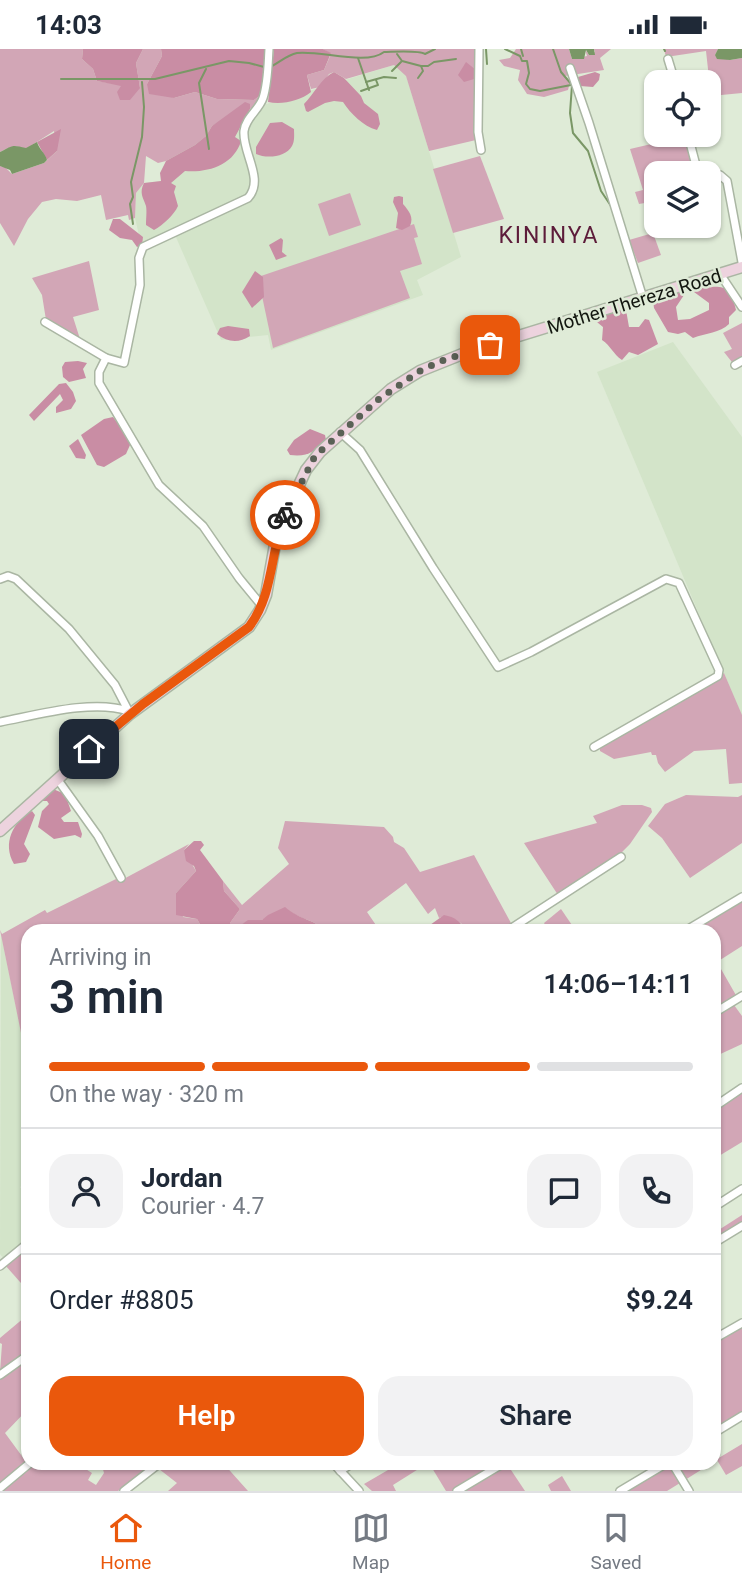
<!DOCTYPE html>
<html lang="en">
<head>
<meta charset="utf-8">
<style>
	:root { --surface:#fff; --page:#f2f2f3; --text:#1f2937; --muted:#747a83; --line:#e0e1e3; --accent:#ea580c }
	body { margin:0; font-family:Roboto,sans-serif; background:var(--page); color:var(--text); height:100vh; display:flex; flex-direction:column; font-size:26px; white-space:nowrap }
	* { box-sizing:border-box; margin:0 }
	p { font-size:23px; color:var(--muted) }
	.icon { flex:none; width:38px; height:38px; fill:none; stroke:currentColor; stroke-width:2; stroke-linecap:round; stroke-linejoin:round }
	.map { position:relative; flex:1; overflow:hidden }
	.details { position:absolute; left:21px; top:875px; width:700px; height:546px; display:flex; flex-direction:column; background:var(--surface); border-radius:21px; box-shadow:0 2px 5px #0004 }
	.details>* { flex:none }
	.buttons { position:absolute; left:644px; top:21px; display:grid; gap:14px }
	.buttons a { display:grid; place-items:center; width:77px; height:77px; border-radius:14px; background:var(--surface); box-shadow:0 2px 5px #0004; font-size:35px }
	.pin { position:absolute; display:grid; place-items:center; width:60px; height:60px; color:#fff; margin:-30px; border-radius:14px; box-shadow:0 4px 10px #0006 }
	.courier { position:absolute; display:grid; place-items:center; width:70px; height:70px; margin:-35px; border:5px solid #ea580c; border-radius:50%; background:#fff; color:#222; box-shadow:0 2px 9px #0007 }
	.overview em { font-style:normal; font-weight:600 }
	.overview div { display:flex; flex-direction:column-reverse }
	.overview { display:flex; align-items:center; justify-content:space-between; height:119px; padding:0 28px }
	h1 { font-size:46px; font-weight:600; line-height:52px }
	.bar { display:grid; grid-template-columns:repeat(4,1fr); gap:10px 7px; align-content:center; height:84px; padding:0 28px }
	.bar i { height:9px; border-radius:5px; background:var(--line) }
	.bar .selected { background:var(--accent) }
	.bar p { grid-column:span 4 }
	.line { display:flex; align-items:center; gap:18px; padding:0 28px; border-top:2px solid var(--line) }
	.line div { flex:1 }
	.round { display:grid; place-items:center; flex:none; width:74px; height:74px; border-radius:21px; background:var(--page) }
	.action { display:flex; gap:14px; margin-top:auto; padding:14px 28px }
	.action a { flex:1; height:80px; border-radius:21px; background:var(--accent); color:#fff; font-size:28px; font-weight:600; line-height:80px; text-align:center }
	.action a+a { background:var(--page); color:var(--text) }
	.status { display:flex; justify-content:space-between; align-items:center; height:49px; padding:0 35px; background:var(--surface); direction:ltr }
	.status svg { height:19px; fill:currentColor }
	.menu { display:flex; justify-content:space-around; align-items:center; height:98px; border-top:2px solid var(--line); background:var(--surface); font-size:19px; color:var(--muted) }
	.menu a { display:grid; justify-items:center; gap:4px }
	.menu .selected { color:var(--accent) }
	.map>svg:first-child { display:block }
	.built { fill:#d3e4c9 }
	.green { fill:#d2a6b6 }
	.forest { fill:#c98da4 }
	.water { fill:#7a9766 }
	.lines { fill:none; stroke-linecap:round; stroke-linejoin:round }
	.stream { stroke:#7a9766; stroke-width:2 }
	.street-casing { stroke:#aab6a3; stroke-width:10 }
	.secondary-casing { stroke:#aab6a3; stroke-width:13 }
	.street { stroke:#fff; stroke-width:7 }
	.secondary { stroke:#edd3de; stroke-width:10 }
	.done { stroke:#5a6156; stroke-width:7; stroke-dasharray:0 12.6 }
	.route { stroke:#ea580c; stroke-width:9 }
	.labels { text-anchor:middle; stroke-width:5; stroke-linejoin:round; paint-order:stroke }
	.street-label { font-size:19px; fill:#131710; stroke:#dfebd7 }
	.quarter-label { font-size:23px; letter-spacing:2px; fill:#5d1c3a; stroke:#dfebd7 }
</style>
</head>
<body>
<div class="status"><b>14:03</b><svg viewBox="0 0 49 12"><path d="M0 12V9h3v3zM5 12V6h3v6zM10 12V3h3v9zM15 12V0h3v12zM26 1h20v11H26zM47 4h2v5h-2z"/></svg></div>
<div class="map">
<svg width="742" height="1442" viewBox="0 0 742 1442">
	<rect width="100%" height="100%" fill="#dfebd7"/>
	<g class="built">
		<path d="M394,16l12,10 55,182 -44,23 6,15 -152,55 -3,-15 -47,5 -46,-105 -27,12 -7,-3 -6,-26 1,-25 8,-10 18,-2 4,-20 64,-49 20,-3z"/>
		<path d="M673,293l69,95v279l-145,-344z"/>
		<path d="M1,885l27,131v115l-8,7 8,11v42l-24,19 -4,-5z"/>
	</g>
	<g class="green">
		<path d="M0,0h83l-1,10 11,10 4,12 43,7 -4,-25 7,-14h18l1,7 -15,28 27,14 21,-6 22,7 37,1 8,-6 -10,14 -2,1v-5l-38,22 -6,10 -11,9 -29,16 -8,2 -12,-7 -2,27 -8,10 -1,25 -6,2 -1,-5 -22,5 -5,-25 -24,6 -21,-2 -14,3 -14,17 -14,27 -14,-23v-57l5,1 7,7 32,-11 13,-12 -3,-20 -28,18c-13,-5 -16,-2 -26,3z"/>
		<path d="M323,0h154l-1,91 -47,11 -23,-75 -12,-11 -48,14 -12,-7 -5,2 -9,13 -9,2 -4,-14 17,-5 7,-16z"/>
		<path d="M516,0h53l3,10 15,-3 -2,-7 4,6 6,-3 -1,-3h17l-11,9 4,12 -39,6 5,6 -2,8 -24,7 -17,-3 -9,-14 2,-10 -16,-4 -5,-6 11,-2z"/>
		<path d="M664,0h54l-3,6 15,5 12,-2v35l-31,3 -5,-45 -40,6z"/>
		<path d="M657,86h28l11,38h-40v28l-17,3 -4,-12 8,-2 -13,-41 30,-7z"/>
		<path d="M480,107l24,63 -51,14 -20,-64z"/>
		<path d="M350,144l11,32 -32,11 -11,-32z"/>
		<path d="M414,175l4,13 -4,1 8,26 -22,7 10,27 -137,50 -15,-71z"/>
		<path d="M653,184l8,22 -23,8 -9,-23z"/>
		<path d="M89,212l10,49 -26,7 7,22 -34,-19 -4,-25 -10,-17z"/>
		<path d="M742,274v39l-7,4 -11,-14 8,-3 -9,-16z"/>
		<path d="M724,624l18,42v68l-13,1 -3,-35 -32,2 -29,21 -7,-9 -2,-8h-4l-1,-3 -37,7 -14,-8v-5l110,-62z"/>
		<path d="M686,746l52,2 4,-2v48l-52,35 -28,-40 -14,-12 17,-22z"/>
		<path d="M622,756h20l9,3 1,4 -22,32 -11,11 -61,40 -34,-52 73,-20 -4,-7z"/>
		<path d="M285,772l99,6 9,10 1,5 10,6 16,24 54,-17 37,68 -10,8h-35l-5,-8 -17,-7 -5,2 -4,-10 -7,6 -22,-31 -39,29 13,19h-54c-12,-12 -26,-11 -41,-23l-23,12 -14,1 -18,10v-8l10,-14 -16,-18 -1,-10 19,24 47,-41 -11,-16z"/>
		<path d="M189,795l-5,6 12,21 -20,22 7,24 14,2 7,12h-176v136l-28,-137 2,4 43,-24 2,3 69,-34 2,3z"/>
		<path d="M742,847v50l-25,16 20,35 -18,10 -5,-7v-69h-28z"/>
		<path d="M561,860l15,22h-27l-5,-8z"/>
		<path d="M734,956l8,11v28l-28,13v-39z"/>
		<path d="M742,1040v53l-28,17v-52z"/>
		<path d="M742,1166v9l-28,17v-8z"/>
		<path d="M28,1198v44l-23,-26z"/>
		<path d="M25,1268l3,5v30l-28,20 2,-28 -2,-1v-5z"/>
		<path d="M742,1278v85l-28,18v-86z"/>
		<path d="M28,1308v52l-23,24 22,30 -27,21v-105z"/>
		<path d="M742,1395v22l-16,9 -9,-15 -3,2v-7l3,4z"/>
		<path d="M35,1414h52l-3,5 8,5 -4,7 8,5 8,-12 -2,-7 -12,-3h64l-36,28h-118z"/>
		<path d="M167,1414h56l25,28h-80l9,-8 -18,-14z"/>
		<path d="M400,1414h28l-35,22 3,6h-24l-8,-7z"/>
		<path d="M429,1414h69l-45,28h-7z"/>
		<path d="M675,1414h37l-27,17z"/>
		<path d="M507,1415l18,27h-65z"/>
		<path d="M665,1418h6l9,16 -13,8h-45l19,-8z"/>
		<path d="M562,1427l9,15h-20l-3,-6z"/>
	</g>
	<g class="forest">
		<path d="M83,0h60l-7,14 4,25 -10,12h-10l-3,-8 4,-6 -24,-5 -4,-12 -11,-10z"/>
		<path d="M161,0h105l-4,45 -8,6 -37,-1 -22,-7 -21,6 -25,-4 -2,-10 15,-28z"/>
		<path d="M274,0h49l8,4 -7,17 -17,5 4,17c-11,9 -29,13 -43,10z"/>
		<path d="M466,13l10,8 -2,9 -10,3 -6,-7z"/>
		<path d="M334,23l10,6 17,18 3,7 14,11 2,10 -3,6c-14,-4 -26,-16 -34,-28l-9,-1 -9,2 -17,9 -2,-1 -2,-7c10,-10 18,-27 30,-32z"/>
		<path d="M595,23l5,2 -1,6 -6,7 -13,-1 -2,-9z"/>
		<path d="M245,53l5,2v5l-15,28 6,4c-7,24 -33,32 -56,30l-14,12 5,3 -2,6 4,14c-4,9 -15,19 -24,24l-8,-5c0,-6 1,-14 0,-19 -3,-9 -7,-13 -2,-23l17,-2 -1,-8 6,-12 29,-16 11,-9 6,-10z"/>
		<path d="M282,73l12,7c0,5 1,12 -2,17 -6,11 -25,13 -36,8v-7l14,-24z"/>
		<path d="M61,80l-4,22 -10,9 -10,-18z"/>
		<path d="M399,147l4,1v7c6,7 11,13 7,22l-8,4 -6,-2 2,-15 -5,-11 1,-5z"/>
		<path d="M113,170h7l23,18 -1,8 -5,2 -5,-7 -12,-2 -11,-8z"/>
		<path d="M281,189l2,2 -1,12 5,4 -11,4 -7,-15z"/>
		<path d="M255,222l8,6 1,20 -12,11 -10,-16z"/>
		<path d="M684,239l2,4 -10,15 2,13 12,-1 19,-9v-7l-15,-11 3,-4c26,-2 33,-5 39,22l-7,7v7c-9,9 -23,9 -36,14l-8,-6 -7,2 -10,-2 -14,-24 -1,-8 11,-10z"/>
		<path d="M639,252l-2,7 -11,2 3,17h10l6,-8 4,1 9,24 -20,11 -9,-3 -7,8c-9,-6 -11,-14 -20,-20l1,-13 -11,-9z"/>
		<path d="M228,277l21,3 1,7c-12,8 -23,6 -33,-2l3,-6z"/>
		<path d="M78,312l9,2 -4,6 3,9 -17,4 -6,-5 -1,-10 3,-5z"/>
		<path d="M66,334l7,9 3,9 -5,8 -15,4v-6l7,-7 -3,-6 -26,27 -5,-6 30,-31z"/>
		<path d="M113,368l14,18 3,10 -4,9 -22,13 -7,-2 -16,-30 23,-16z"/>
		<path d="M310,380l15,6 1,5c-12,12 -18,17 -36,15l-3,-5 7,-10z"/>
		<path d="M78,390l8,16 -1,4 -9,-1 -7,-12z"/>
		<path d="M53,740l12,5 6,17 -10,7 3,4h14l4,12 -1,4 -6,-3 -21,4 -16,-12 4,-16 7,-7 -2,-3h-11z"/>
		<path d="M32,762l3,4 -11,29 6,10 -4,8 -12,2c-12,-21 -1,-42 18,-53z"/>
		<path d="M194,792h7l3,4 -4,5 23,31 1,10 16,18 -10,14v8h-26l-7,-12 -21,-4v-22l20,-22 -2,-5 -8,-5 -2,-11z"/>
		<path d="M285,858c15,13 29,12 41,24h-94l16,-11h14l6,-5z"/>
		<path d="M444,866c11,2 17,7 22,16h-36v-6z"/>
	</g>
	<g class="water">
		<path d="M569,0h25l1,6h-6l-3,-5 -2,9h-12z"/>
		<path d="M718,0h24v9l-12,2 -13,-1 -2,-4z"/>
		<path d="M37,93c2,7 8,11 10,18l-3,3 -32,11 -2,-4 -10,-4v-14c12,-6 11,-8 26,-4z"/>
	</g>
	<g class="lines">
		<g class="stream">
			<path d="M486,0l1,15"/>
			<path d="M505,0l15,7 2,5h5l2,12 -3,11 4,5 10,2 31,-6"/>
			<path d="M521,0l2,7"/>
			<path d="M553,0l8,23 11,13 -2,28 3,20 15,18 13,40 10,15"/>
			<path d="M664,0l1,2"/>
			<path d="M397,5l5,7 19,5 2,5 -5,7"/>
			<path d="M358,9l11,32"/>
			<path d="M272,17c8,-4 15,-11 25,-13 23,-3 69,13 87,-1 8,0 35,-2 41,2l10,-5"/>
			<path d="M421,17h7l6,-4 22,-3"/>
			<path d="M206,20l-7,14 10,66"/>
			<path d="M392,22l9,-9"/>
			<path d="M61,30h94l74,-18 20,2 15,4"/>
			<path d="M366,33l18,-5 12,1"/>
			<path d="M361,42l17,-6 -2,-5"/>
			<path d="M133,175l-3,-20 3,-7 -2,-15 11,-45 2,-30 -2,-25"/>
		</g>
		<g class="street-casing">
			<g id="street">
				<path d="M479,0l-1,83 3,18"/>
				<path d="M668,10l7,23"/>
				<path d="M570,19l19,55 54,175"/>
				<path d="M688,86l10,38"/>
				<path d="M709,127l11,-1 7,6 15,81"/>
				<path d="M720,225l22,33"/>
				<path d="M45,273l61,36 -7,14v11l60,102 44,41 36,52 23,28"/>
				<path d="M106,309l18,5 16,-78 -1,-27 4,-11 105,-49c17,-19 -6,-45 -4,-67 2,-14 15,-21 19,-33 5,-15 5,-33 6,-49"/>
				<path d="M735,316l7,-4"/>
				<path d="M340,383l20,18 73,118 65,99 33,-15 135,-73 13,4 40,87 -1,6 -124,71"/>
				<path d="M0,530l8,-3 8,3 53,50 46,56 13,25"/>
				<path d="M0,673c37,-7 93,-23 128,-11"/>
				<path d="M58,731l40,56 23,42"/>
				<path d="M507,882l114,-74"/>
				<path d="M685,882l57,-34"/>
				<path d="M714,964l28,-17"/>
				<path d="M714,1058l28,-19"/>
				<path d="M714,1158l28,-18"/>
				<path d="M714,1194l28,-17"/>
				<path d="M0,1217l28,-23"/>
				<path d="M714,1290l28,-16"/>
				<path d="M0,1326l28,-20"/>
				<path d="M714,1384l28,-17"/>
				<path d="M333,1414l26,28"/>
				<path d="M672,1414l17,28"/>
				<path d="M340,1422l13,-8"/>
				<path d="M0,1439l30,-25"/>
				<path d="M124,1442l36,-28"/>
				<path d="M457,1442l47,-28"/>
				<path d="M620,1442l47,-28"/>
			</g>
		</g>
		<g class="secondary-casing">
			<path id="secondary" d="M0,782l130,-117 119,-87 11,-17 6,-15 10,-56 7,-20 23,-49 14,-18 71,-63 29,-18 50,-20 272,-84"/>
		</g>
		<use href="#street" class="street"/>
		<use href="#secondary" class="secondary"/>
	</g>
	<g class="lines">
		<path class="done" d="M285,466l30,-59 64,-57 41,-28 21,-10 49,-16"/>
		<path class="route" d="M89,700l54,-45 106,-77c25,-33 21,-75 36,-112"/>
	</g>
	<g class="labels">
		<g class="street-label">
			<text transform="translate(634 252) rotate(-17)" y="7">Mother Thereza Road</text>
		</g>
		<g class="quarter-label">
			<text x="549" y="194">KININYA</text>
		</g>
	</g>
</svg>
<div class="buttons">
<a><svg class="icon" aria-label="locate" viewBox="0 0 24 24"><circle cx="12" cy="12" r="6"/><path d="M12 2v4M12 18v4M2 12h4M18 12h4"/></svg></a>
<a><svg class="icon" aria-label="layers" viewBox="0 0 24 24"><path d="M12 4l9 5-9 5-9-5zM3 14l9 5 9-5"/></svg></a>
</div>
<div class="pin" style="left:490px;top:296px;background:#ea580c"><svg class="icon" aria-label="bag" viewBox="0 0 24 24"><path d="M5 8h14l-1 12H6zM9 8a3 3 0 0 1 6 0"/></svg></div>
<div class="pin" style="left:89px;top:700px;background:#1f2937"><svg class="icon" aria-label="home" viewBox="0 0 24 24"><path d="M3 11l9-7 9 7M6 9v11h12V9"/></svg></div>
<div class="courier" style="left:285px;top:466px"><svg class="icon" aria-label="bike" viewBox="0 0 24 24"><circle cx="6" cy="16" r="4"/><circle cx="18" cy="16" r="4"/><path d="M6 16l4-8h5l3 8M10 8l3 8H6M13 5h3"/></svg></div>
<section class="details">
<div class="overview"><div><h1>3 min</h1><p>Arriving in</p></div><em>14:06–14:11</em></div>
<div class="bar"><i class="selected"></i><i class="selected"></i><i class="selected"></i><i></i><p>On the way · 320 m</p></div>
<div class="line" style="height:126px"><a class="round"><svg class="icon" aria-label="person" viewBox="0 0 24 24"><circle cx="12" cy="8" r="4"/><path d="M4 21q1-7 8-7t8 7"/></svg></a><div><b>Jordan</b><p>Courier · 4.7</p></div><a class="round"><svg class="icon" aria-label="chat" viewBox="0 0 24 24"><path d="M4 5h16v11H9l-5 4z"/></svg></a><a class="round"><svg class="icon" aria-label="phone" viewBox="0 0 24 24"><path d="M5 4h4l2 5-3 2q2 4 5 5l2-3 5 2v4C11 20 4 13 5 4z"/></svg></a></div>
<div class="line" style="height:91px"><div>Order #8805</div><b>$9.24</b></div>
<div class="action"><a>Help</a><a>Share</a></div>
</section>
</div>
<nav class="menu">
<a class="selected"><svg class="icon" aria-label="home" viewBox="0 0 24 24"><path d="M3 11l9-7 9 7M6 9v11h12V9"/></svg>Home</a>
<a><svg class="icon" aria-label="map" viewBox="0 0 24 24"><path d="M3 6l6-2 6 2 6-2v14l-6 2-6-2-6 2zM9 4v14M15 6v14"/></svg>Map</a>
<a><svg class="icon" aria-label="saved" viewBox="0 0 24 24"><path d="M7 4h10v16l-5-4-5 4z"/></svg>Saved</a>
</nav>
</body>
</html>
